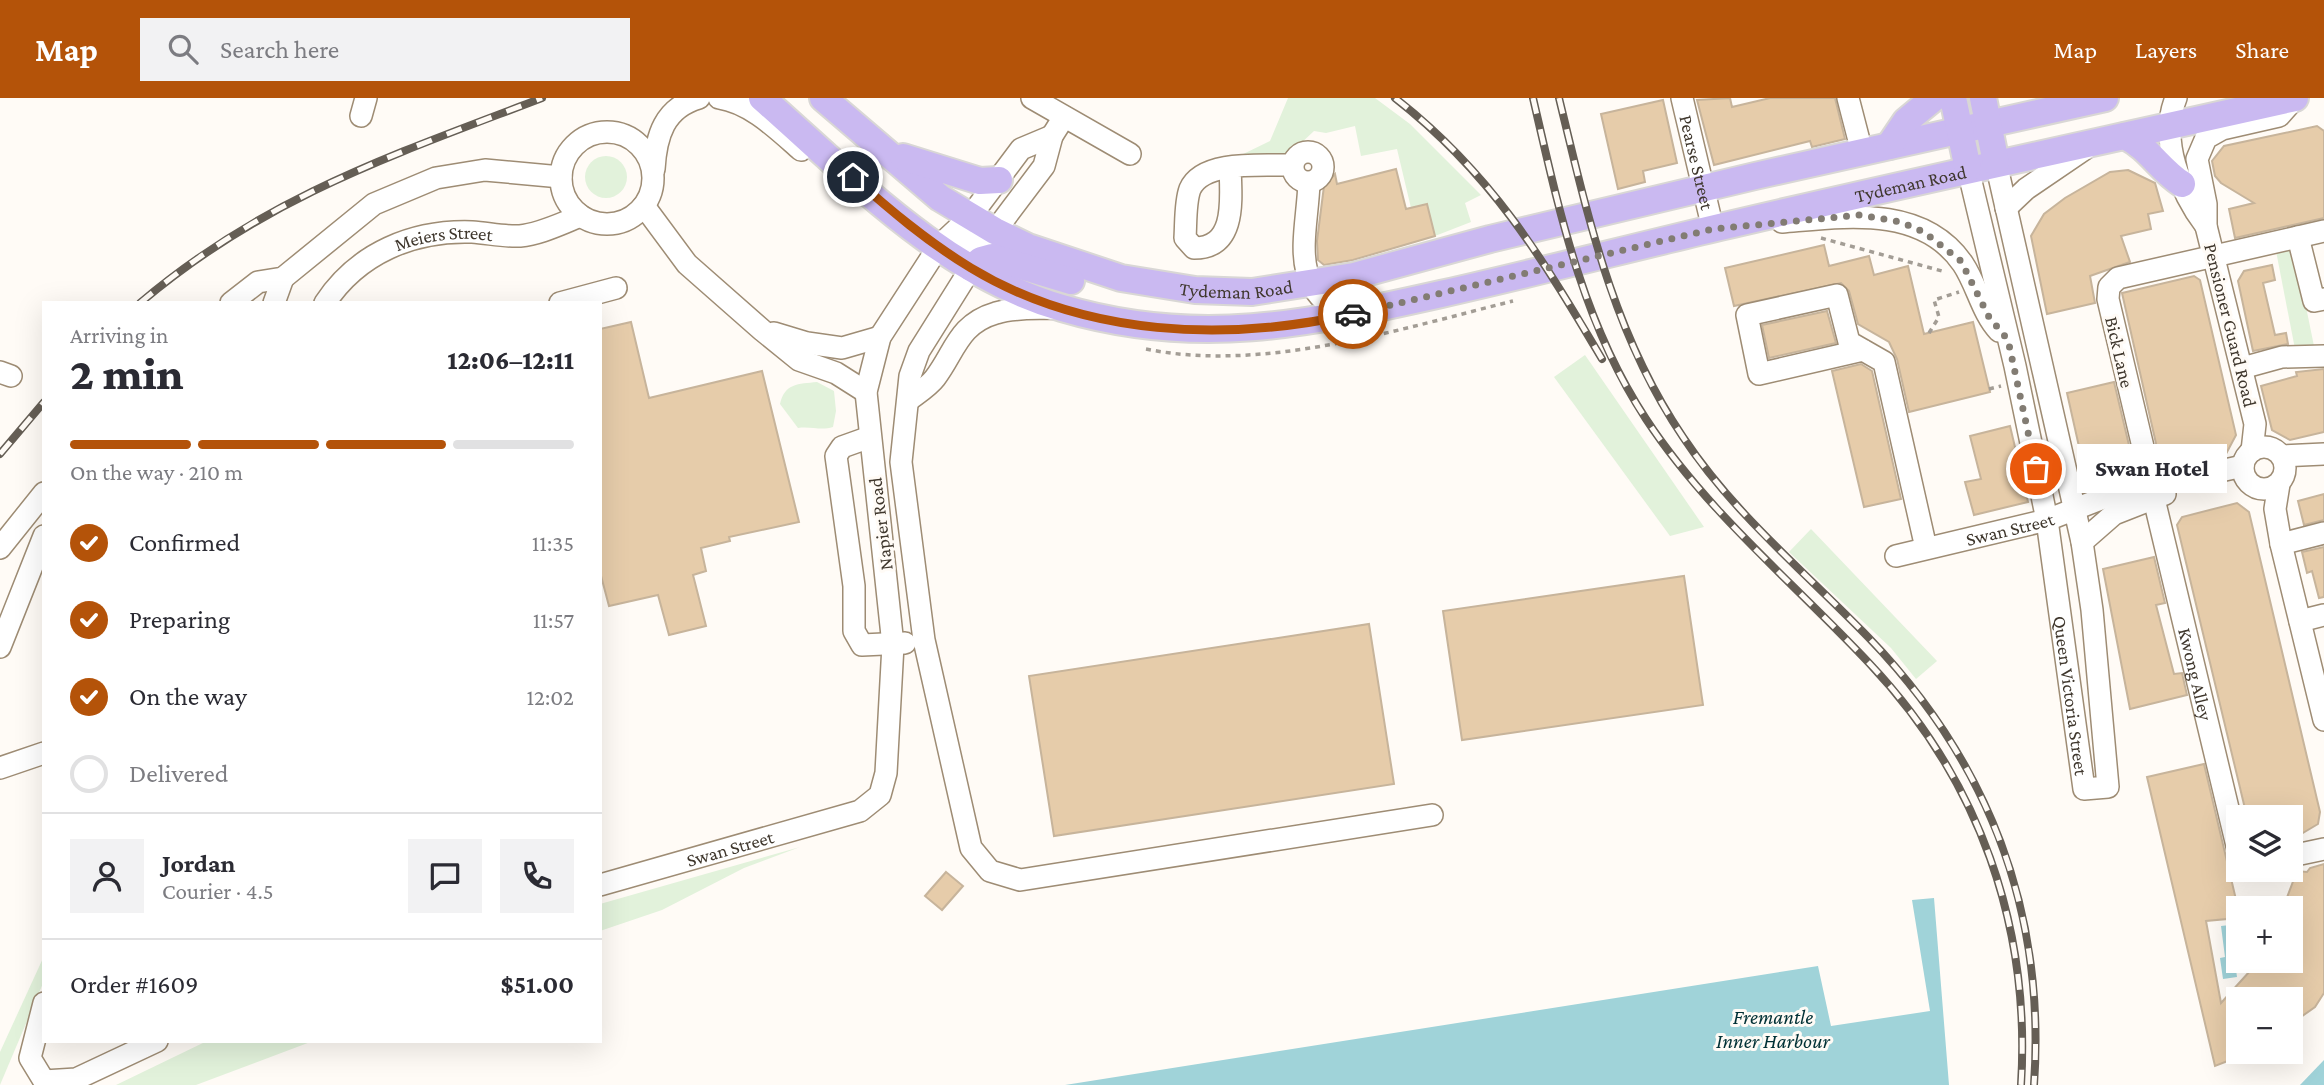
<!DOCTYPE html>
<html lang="en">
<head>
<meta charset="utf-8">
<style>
	:root { --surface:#fff; --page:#f2f2f3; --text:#2b2b33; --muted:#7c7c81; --line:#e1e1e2; --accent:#b45309 }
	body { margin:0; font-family:"Crimson Pro",serif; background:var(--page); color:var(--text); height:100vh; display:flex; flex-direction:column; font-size:26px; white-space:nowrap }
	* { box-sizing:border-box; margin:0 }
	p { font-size:23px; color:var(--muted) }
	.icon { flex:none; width:38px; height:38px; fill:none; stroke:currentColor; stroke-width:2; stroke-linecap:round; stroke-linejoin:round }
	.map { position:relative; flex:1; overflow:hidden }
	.panel { position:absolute; left:42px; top:203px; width:560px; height:742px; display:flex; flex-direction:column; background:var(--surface); border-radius:0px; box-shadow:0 7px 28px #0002 }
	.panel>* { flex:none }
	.fabs { position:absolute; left:2226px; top:707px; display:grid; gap:14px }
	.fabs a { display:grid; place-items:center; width:77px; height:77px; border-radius:0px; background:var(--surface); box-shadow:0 7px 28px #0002; font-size:35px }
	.pin { position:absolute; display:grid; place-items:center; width:60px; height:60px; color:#fff; margin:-30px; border:4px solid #fff; border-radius:50%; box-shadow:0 2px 7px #0007 }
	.courier { position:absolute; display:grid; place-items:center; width:70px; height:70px; margin:-35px; border:5px solid #b45309; border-radius:50%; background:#fff; color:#222; box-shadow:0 2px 9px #0007 }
	.bubble { position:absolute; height:49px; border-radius:0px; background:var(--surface); box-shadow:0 7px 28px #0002; font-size:23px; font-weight:800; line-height:49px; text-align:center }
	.head em { font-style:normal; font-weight:800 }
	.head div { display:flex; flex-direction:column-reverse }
	.head { display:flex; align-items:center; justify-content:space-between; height:119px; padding:0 28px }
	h1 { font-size:46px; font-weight:800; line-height:52px }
	.bar { display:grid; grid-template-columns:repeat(4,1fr); gap:10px 7px; align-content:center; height:84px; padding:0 28px }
	.bar i { height:9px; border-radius:5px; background:var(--line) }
	.bar .selected { background:var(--accent) }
	.bar p { grid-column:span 4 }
	.line { display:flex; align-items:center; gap:18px; padding:0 28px; border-top:2px solid var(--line) }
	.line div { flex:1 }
	.round { display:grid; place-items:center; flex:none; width:74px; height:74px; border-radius:0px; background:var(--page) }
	ol { padding:0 28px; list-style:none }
	li { display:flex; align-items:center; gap:21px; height:77px }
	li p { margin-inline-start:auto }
	li .icon { padding:7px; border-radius:50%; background:var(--accent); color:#fff; stroke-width:4 }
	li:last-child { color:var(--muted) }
	li i { width:38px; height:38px; border:4px solid var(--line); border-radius:50% }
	header { display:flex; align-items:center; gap:42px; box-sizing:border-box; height:98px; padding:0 35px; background:var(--accent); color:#fff }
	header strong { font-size:33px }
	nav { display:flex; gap:38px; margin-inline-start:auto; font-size:24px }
	.search { width:490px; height:63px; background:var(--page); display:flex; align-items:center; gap:18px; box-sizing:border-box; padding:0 24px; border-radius:0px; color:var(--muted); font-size:26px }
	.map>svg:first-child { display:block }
	.green { fill:#e2f2db }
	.water { fill:#a0d3d9 }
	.building { fill:#e6ccaa; stroke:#c7b49b; stroke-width:2 }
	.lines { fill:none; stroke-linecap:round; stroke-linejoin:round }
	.minor-casing { stroke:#9e8c74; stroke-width:24 }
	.major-casing { stroke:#d9d7d5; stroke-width:30 }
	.path { stroke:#a39d95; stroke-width:3.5; stroke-dasharray:5 5; stroke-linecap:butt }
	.minor { stroke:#fff; stroke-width:21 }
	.major { stroke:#cab9f1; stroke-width:26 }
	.rail-casing { stroke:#655e55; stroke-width:8 }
	.rail { stroke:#fffbf6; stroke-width:5; stroke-dasharray:16; stroke-linecap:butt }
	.done { stroke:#827c73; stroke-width:7; stroke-dasharray:0 12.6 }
	.route { stroke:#b45309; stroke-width:9 }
	.labels { text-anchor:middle; stroke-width:6; stroke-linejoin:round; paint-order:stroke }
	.street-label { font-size:19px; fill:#3f372d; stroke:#fffbf6 }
	.water-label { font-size:21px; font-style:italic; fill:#003035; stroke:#fffbf6 }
</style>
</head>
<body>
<header>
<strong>Map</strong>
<div class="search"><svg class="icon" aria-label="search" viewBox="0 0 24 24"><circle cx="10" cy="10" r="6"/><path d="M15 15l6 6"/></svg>Search here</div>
<nav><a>Map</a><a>Layers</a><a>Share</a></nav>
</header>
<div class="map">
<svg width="2324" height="987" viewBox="0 0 2324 987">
	<rect width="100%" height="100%" fill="#fffbf6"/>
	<g class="green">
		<path d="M1288,0h87l35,26 71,71 -16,8 6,19 -36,14 -8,-32 -16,4 -14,-59 -36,7 -6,-30 -29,7 -12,-2 -34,32 -45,-5 35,-17z"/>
		<circle cx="606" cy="79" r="21"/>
		<path d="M2294,150l20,98 -19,3 -19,-98z"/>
		<path d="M1585,257l119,172 -34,9 -116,-159z"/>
		<path d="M817,284l17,9 2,20 -3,16c-12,4 -22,-1 -35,1l-18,-24c5,-21 18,-20 37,-22z"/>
		<path d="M1811,431l126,132 -21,18 -25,-31 -102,-96z"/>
		<path d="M800,749l-56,21 -82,42 -62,21v-27z"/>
		<path d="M44,858v25l-44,104v-33z"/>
		<path d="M207,943h106l-117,44h-80z"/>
	</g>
	<g class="water">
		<path d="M1934,800l15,187h-884l753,-119 13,60 99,-15 -18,-111z"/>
		<path d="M2230,827l7,52 -14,2 -3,-21 5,-1 -4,-31z"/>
		<path d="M2324,962v25h-24z"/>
	</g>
	<g class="building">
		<path d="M1730,0l2,9 38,-9h65l10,41 -33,8 -2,-6 -96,24 -17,-65z"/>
		<path d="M1663,2l14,63 -34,8 2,11 -27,7 -17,-75z"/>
		<path d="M2317,28l7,5v87l-89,20 -6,-29 25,-6 -33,-20 -6,-7 -3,-15 12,-15z"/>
		<path d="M1396,71l10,40 21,-5 8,32 -82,24 -29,5 -6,-5 -1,-19 7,-55 11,-12 2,10z"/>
		<path d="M2128,72l27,13 8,28 -15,3 3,15 -30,7 9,26 -40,14 5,27 -48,11 -16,-78 13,-22 21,-16 45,-26z"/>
		<path d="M1824,147l5,21 40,-10 5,19 34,-9 16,68 49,-12 17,70 -81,20 -12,-53 -8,-17 -31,-18 -9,-33 -8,-8 -107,23 -9,-38z"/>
		<path d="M2272,167l3,15 -12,3 12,52 11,-2 2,11 -35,7 -15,-70 6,-10z"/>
		<path d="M2194,178l6,4 36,155 -10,19 -64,16 -40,-177z"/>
		<path d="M1827,213l9,32 -67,15 -7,-33z"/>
		<path d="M631,224l18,76 113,-27 37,151 -70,15 1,4 -29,7 5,23 -13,4 13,51 -37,9 -11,-40 -49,11 -9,-34v-243z"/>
		<path d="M1861,266l11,7 29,128 -37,8 -32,-136z"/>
		<path d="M2324,271v63l-34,8 -18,-10 -11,-44 36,-10 -1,-4z"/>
		<path d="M2114,284l19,80 -29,6 -5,-21 -19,4 -13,-58z"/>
		<path d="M2010,328l18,76 -54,13 -9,-33 16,-3 -11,-43z"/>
		<path d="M2324,396v26l-20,5 -6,-24z"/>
		<path d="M2237,405l12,9 71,300 -2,12 -27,16v-23h-44l-70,-292 5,-8z"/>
		<path d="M2324,449v50l-5,1 -7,-27 -5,2 -5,-21z"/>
		<path d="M2154,459l11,46 -9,2 18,69 8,-1 5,22 -57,14 -27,-140z"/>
		<path d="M1684,478l19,129 -241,35 -19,-129z"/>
		<path d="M1369,526l25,160 -340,52 -25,-160z"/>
		<path d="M2204,666l34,144v10l-32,3 15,82 38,-42h32v-53h-8l14,-37 10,1 3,-4 14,-4v129l-9,14 -24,17v-25h-53v58l-23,9 -68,-289z"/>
		<path d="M946,774l17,14 -21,24 -17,-14z"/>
	</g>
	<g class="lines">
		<g class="minor-casing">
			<g id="minor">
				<path d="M719,0c32,5 58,31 82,52"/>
				<path d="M1032,0l98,56"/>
				<path id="s1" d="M1682,0l31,131 16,-2"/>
				<path d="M1848,0l14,54"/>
				<path d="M2176,0c-17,41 4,94 30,128"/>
				<path d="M361,18l5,-18"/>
				<circle cx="607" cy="80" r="46"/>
				<circle cx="1308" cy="69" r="15"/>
				<path d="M1230,69c1,32 7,81 -36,81l-9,-10c1,-14 0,-36 5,-49 13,-30 75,-23 102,-24"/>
				<path d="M654,71c2,-33 10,-61 45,-71"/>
				<path id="s2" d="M1968,71l47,197 32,154 37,269 24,-2 -16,-177 -10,-68 -86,-379"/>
				<path d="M1309,85c-2,53 -22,104 37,132"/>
				<path d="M644,108l43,58 75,66 37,30 37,13 30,19"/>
				<path d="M2006,110l20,-19 63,-43"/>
				<path d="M1782,124c61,-5 140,-18 181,42 14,21 19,49 36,67"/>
				<path d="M2298,139l16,64 10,-2"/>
				<path d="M939,148l38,-5 18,-10 49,-65 8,-30 12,-19"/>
				<path d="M971,170l-52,83 -9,25 -9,86 23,178 47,208 19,23 30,9 412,-65"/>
				<path d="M231,205l27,-21 25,-4 91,-74 62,-26 49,-8 76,7"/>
				<path d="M274,205l9,-25"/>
				<path id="s3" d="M325,205c33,-50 88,-73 147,-71 16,1 32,5 48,4 21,-2 42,-13 61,-20"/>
				<path d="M560,205l56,-15"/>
				<path d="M774,235l33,10 35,5 38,-11"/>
				<path d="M1863,252l-104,24 -12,-59 90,-20 12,47 35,20 42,186"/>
				<path d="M2242,270l40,-11 42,-1"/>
				<path d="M0,274l11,4"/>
				<path d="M910,301c8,-6 19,-13 25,-21 20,-26 23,-54 61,-65 18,-6 41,-4 60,-5"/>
				<path d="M870,339l-28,10 -6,9 18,130v45l8,14 43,-2"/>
				<circle cx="2264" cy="370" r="21"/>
				<path d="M2252,353l3,-27 -49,-198v-22l-9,-45 9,-21 16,-9 57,-13 16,-18"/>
				<path d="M2282,358l42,-2"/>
				<path d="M2279,386l-4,25 6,35 43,176"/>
				<path d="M2152,387l-44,-186 1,-12 9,-9 206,-47"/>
				<path id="s4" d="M2154,401l84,351"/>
				<path d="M2082,444l32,-28 51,-20"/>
				<path d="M2281,446l43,-11"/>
				<path d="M0,450l44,-55"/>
				<path id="s5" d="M1896,458l151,-36 64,-25 132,-29"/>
				<path d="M2300,523l24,-6"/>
				<path d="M0,549l44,-111"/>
				<path d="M0,670l44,-15"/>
				<path d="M2291,758l33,-7"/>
				<path id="s6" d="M600,787l260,-74 20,-16 6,-22 7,-128 -27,-253 14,-55 59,-91 31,-29 51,-68 31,-13"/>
				<path d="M44,905l-14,55 14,23 32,-2 81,-38"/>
			</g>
		</g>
		<g class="major-casing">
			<g id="major">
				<path id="s7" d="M762,0c90,79 181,176 300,210 135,40 245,16 379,-14 93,-21 186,-45 279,-67 191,-45 383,-86 575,-129"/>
				<path id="s8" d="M823,0l117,100 55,33 33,16 93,31 74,12 57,2 102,-16 136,-37 265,-63 350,-78"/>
				<path d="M1953,0l15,71"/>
				<path d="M1983,0l13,65"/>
				<path d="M2125,38c25,13 34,33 57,48"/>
				<path d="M1889,48l17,-25 28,-23"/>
				<path d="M903,59l77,24 19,-1"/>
				<path d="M971,170l10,-8 11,-3 79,24"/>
			</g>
		</g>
		<g class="path">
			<path d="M1821,140l121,33 1,-2"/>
			<path d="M1929,235l10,-16 -5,-17 25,-8"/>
			<path d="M1146,251c117,24 254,-20 367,-48"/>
			<path d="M1989,291l12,-3"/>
		</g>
		<use href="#minor" class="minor"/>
		<use href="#major" class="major"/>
		<g class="rail-casing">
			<g id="rail">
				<path d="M1395,0c96,75 146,158 207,261"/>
				<path d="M1533,0c26,112 49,224 113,321 61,93 148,164 223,244 110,116 162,263 152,422"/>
				<path d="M1559,0c29,119 54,236 124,339 51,77 121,134 185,200 120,124 178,274 166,448"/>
				<path d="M140,205c125,-106 253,-148 402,-205"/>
				<path d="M0,356l44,-52"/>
			</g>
		</g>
		<use href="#rail" class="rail"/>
	</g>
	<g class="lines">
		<path class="done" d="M1353,216l360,-85 147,-14 41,7 23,10 37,29 28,56 19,23 28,129"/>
		<path class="route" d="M853,79c37,33 75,65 118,91 114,69 255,74 382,46"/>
	</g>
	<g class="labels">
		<g class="street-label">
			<text dy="7" stroke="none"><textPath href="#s1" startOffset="66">Pearse Street</textPath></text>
			<text dy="7" stroke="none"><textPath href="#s7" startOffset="1236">Tydeman Road</textPath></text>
			<text dy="7" stroke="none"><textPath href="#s3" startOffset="142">Meiers Street</textPath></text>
			<text dy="7" stroke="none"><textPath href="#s8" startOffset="469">Tydeman Road</textPath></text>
			<text transform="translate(2231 227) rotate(76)" y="7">Pensioner Guard Road</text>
			<text transform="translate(2120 254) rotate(77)" y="7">Bick Lane</text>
			<text transform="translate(880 426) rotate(-97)" y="7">Napier Road</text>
			<text dy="7" stroke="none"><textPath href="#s5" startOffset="117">Swan Street</textPath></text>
			<text dy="7" stroke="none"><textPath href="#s4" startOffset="180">Kwong Alley</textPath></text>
			<text dy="7" stroke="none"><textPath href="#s2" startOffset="537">Queen Victoria Street</textPath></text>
			<text dy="7" stroke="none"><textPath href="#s6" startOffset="135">Swan Street</textPath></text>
		</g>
		<g class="water-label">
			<text x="1773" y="926">Fremantle<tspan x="1773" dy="24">Inner Harbour</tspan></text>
		</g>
	</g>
</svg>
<div class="fabs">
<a><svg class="icon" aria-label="layers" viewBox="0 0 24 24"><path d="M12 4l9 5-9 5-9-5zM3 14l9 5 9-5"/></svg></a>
<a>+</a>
<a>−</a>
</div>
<div class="pin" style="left:2036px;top:371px;background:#ea580c"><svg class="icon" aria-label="bag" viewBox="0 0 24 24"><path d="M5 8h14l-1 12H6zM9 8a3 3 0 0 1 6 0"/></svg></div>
<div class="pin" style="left:853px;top:79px;background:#1f2937"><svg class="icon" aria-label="home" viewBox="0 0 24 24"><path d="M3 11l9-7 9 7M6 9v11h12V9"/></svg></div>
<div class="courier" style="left:1353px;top:216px"><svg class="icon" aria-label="car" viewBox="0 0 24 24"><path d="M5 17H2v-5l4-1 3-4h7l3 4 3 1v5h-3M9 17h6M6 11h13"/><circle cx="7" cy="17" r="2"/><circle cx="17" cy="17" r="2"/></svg></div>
<div class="bubble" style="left:2077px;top:346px;width:150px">Swan Hotel</div>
<section class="panel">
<div class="head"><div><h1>2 min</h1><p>Arriving in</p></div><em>12:06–12:11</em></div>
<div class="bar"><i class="selected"></i><i class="selected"></i><i class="selected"></i><i></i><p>On the way · 210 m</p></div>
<ol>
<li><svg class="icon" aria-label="check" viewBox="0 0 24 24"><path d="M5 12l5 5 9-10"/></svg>Confirmed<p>11:35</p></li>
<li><svg class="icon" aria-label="check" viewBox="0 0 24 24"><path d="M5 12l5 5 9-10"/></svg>Preparing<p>11:57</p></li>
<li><svg class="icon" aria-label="check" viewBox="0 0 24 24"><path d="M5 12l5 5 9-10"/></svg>On the way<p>12:02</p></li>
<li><i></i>Delivered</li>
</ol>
<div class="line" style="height:126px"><a class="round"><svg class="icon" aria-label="person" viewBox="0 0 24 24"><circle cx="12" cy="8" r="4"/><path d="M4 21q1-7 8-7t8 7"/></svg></a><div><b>Jordan</b><p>Courier · 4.5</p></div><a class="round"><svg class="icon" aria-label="chat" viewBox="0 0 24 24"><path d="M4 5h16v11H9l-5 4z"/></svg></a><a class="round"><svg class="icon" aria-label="phone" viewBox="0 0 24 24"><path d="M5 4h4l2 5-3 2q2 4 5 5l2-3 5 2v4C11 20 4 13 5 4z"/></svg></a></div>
<div class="line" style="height:91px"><div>Order #1609</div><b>$51.00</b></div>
</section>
</div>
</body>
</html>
